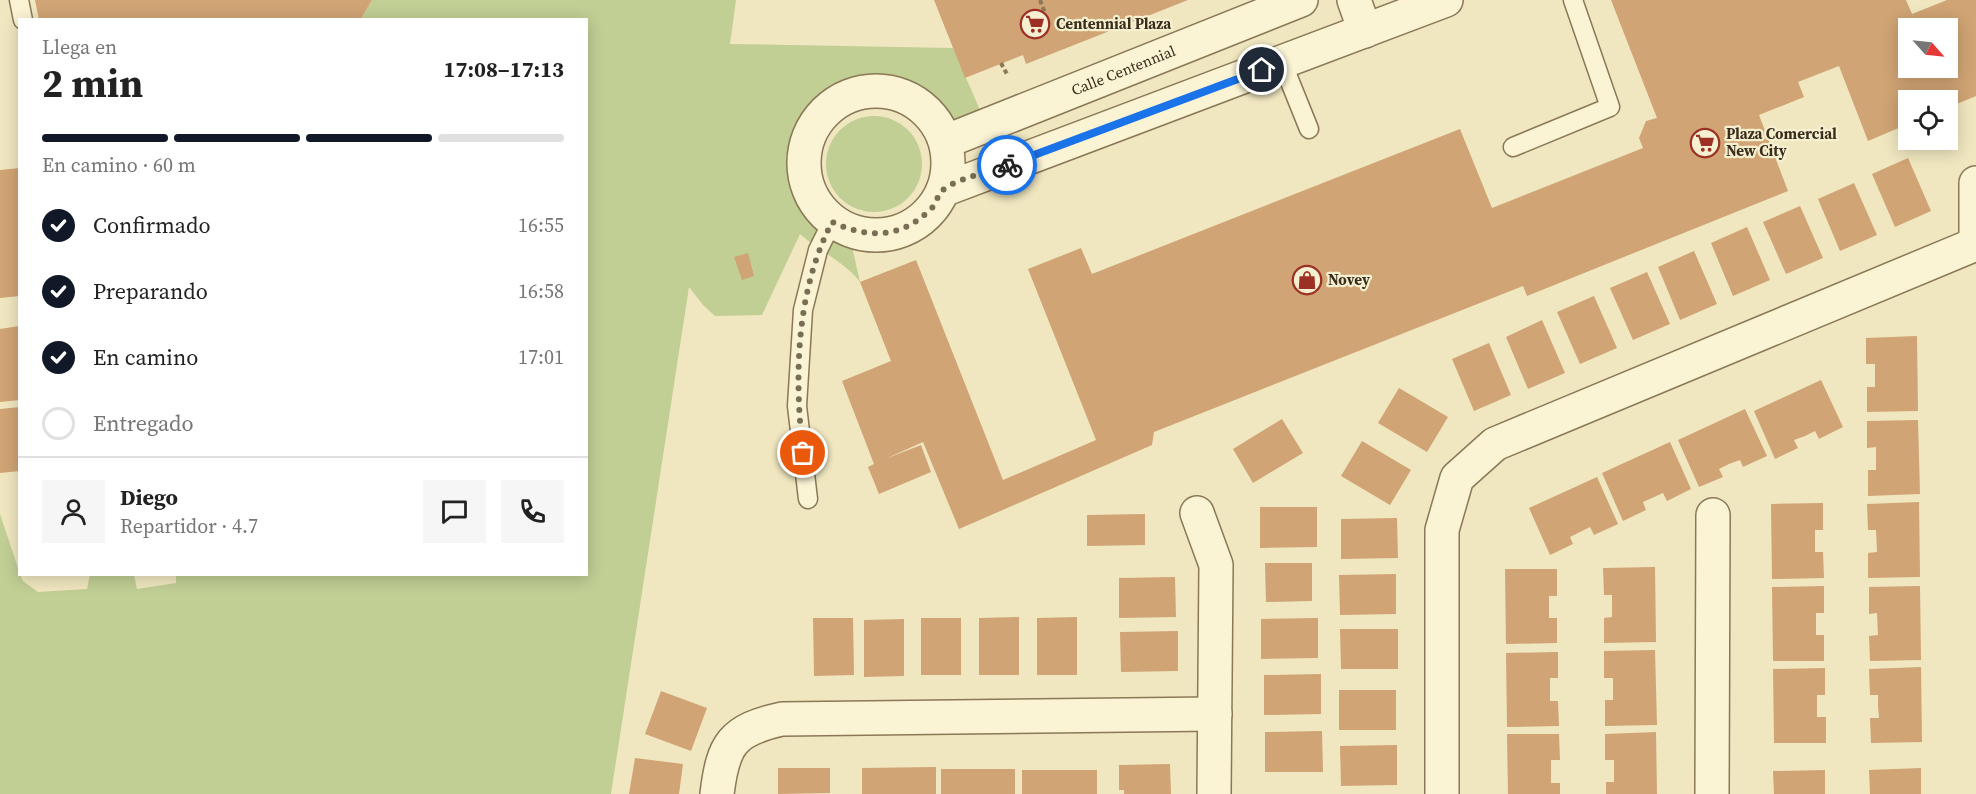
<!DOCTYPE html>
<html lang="es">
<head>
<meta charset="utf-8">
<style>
	:root { --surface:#fff; --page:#f6f6f6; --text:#222; --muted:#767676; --line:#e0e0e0; --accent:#111827 }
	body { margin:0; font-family:"Source Serif 4",serif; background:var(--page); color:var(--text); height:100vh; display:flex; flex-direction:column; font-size:22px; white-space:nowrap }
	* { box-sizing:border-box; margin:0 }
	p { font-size:20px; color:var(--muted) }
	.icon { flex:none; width:33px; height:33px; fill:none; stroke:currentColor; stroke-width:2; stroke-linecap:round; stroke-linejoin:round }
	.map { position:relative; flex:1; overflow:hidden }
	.panel { position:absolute; left:18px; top:18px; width:570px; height:558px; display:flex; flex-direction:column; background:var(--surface); border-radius:0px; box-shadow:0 3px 15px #0003 }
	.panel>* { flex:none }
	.needle { width:39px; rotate:117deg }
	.fabs { position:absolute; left:1898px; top:18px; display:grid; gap:12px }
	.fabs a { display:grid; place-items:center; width:60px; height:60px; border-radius:0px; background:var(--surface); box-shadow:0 3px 15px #0003; font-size:30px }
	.pin { position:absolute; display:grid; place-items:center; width:51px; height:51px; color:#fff; margin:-26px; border:3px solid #fff; border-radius:50%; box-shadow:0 2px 6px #0007 }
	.courier { position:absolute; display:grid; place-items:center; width:60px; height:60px; margin:-30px; border:4px solid #1a73e8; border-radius:50%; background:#fff; color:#222; box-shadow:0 2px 8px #0007 }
	.headline em { font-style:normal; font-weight:700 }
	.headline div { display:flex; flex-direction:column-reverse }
	.headline { display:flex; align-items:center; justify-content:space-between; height:102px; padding:0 24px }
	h1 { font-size:39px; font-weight:700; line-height:45px }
	.bar { display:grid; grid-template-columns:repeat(4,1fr); gap:9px 6px; align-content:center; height:72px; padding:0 24px }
	.bar i { height:8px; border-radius:4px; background:var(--line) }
	.bar .current { background:var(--accent) }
	.bar p { grid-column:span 4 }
	.line { display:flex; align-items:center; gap:15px; padding:0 24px; border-top:2px solid var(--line) }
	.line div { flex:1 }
	.round { display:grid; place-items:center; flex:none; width:63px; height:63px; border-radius:0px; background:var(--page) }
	ol { padding:0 24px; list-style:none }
	li { display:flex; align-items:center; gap:18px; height:66px }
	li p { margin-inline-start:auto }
	li .icon { padding:6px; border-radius:50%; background:var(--accent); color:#fff; stroke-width:4 }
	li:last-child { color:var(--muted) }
	li i { width:33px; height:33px; border:3px solid var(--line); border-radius:50% }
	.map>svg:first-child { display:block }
	.green { fill:#c1ce94 }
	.building { fill:#d0a474; fill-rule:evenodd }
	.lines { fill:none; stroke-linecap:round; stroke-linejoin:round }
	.service-casing { stroke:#8a7857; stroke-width:21 }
	.minor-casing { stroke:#8a7857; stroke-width:36 }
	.path { stroke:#8a7857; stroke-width:4; stroke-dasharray:4.5 3; stroke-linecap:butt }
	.service { stroke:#faf3d4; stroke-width:18 }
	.minor { stroke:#faf3d4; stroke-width:33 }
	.done { stroke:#796e55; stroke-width:6; stroke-dasharray:0 10.8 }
	.route { stroke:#1a73e8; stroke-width:8 }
	.labels { text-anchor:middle; stroke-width:4.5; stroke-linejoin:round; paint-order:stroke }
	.poi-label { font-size:15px; font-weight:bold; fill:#392d1c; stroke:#f7f0d0; text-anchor:start }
	.street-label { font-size:15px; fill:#392d1c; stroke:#f7f0d0 }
</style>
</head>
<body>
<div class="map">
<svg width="1976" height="794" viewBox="0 0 1976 794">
	<rect width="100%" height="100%" fill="#f0e7c0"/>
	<g class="green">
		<path d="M372,0h364l-6,44 223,4 34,78 -40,15c-73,-134 -216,33 -99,88l12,53c-14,-19 -42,-32 -60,-48l-38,81 -47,1 -12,-11 -14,-18 -78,507h-611v-280l20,60 3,7 15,11 49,-3 3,-15 44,1 3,14 39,-6v-9h410v-554l-221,-1 -3,-2z"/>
		<circle cx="874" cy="164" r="48"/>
	</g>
	<g class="building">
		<path d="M35,0h337l-10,17 3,3h-326z"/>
		<path d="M934,0h254l-162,64 -3,-9 -58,23z"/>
		<path d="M1611,0h295l6,14 35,-14h29v96l-29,12v-8h-39v24l-40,17 -29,-75 -41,16 6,15 -45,18 29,76 -261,105 -4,-10 -369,146 -2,13 -193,84 -36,-87 -38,17 36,-14 10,27 -52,22 -11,-27 6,-3 -32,-83 49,-20 -31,-79 56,-22 87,220 93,-40 -68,-171 53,-21 11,26 368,-145 32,79 151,-60 -4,-10 7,-17 11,-3zM1908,28h39v40h-39z"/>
		<path d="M1908,158l23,53 -36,16 -23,-53z"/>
		<path d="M20,168v128l-20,2v-128z"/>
		<path d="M1854,183l23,52 -37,16 -22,-52z"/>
		<path d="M1800,206l23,52 -37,16 -23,-52z"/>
		<path d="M1747,227l23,53 -37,16 -22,-53z"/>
		<path d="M1694,251l23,53 -37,16 -22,-53z"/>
		<path d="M748,253l6,23 -12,4 -8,-23z"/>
		<path d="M1647,272l23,52 -37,16 -23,-52z"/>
		<path d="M1594,296l23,52 -37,16 -23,-52z"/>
		<path d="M1542,320l23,53 -37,16 -22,-52z"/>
		<path d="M19,326l1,74 -20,2v-73z"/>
		<path d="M1917,336l1,75 -51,1v-25h8v-23h-9v-26z"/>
		<path d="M1489,343l22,52 -37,16 -22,-52z"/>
		<path d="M1821,380l22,47 -24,12 -4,-8 -10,5 -11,4 4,8 -23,11 -21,-48z"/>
		<path d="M1399,388l49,29 -21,35 -49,-29z"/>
		<path d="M20,407v64l-20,2v-64z"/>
		<path d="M1745,409l22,47 -24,11 -3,-7 -11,4 -10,5 4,8 -24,10 -21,-47z"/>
		<path d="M1282,419l21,34 -50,30 -20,-34z"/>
		<path d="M1918,420l2,74 -52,2v-26h8v-23l-9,1v-27z"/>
		<path d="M1362,441l49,29 -21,35 -49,-29z"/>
		<path d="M1670,442l21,47 -24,12 -4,-8 -20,9 3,8 -23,11 -21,-48z"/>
		<path d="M1597,477l21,47 -24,11 -4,-8 -20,10 3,7 -23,11 -21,-47z"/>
		<path d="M1919,502l1,75 -52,1v-25l9,-1 -1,-22h-8l-1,-26z"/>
		<path d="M1823,503v27h-8v22h8l1,26 -52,1 -1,-75z"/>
		<path d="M1260,507h57v40l-57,1z"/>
		<path d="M1145,514v31l-58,1v-31z"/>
		<path d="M1397,518l1,40 -57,1v-40z"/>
		<path d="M1265,563h47v38l-46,1z"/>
		<path d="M1655,567l1,75 -52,1v-25l8,-1v-22h-8l-1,-27z"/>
		<path d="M1505,569h52v27h-8v22h8v25l-51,1z"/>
		<path d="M1396,574v40l-56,1 -1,-40z"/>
		<path d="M1175,577l1,40 -57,1v-40z"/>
		<path d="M1824,586v27h-8v22h8v26h-51l-1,-74z"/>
		<path d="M1920,586l1,74 -51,1 -1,-25 9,-1 -1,-22 -8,1v-27z"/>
		<path d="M1019,617v58h-40v-57z"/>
		<path d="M1077,617v58h-40v-57z"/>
		<path d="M813,618h40l1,57 -40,1z"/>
		<rect x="921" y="618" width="40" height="57"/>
		<path d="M1318,618v40l-57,1v-40z"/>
		<path d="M904,619v57l-40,1v-57z"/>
		<path d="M1340,629h58v40h-57z"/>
		<path d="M1178,631v40l-57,1 -1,-40z"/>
		<path d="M1655,650l2,75 -52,1v-26h8v-22h-9v-27z"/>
		<path d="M1558,652v26h-8v23h8l1,25 -52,1 -1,-74z"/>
		<path d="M1921,667l1,75 -51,1 -1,-25h9l-1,-12v-11h-8l-1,-26z"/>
		<path d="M1825,668v27h-8v22h9v26h-52l-1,-74z"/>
		<path d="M1321,674v40l-57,1v-40z"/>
		<rect x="1339" y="690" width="57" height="40"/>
		<path d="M661,691l46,17 -16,43 -46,-17z"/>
		<path d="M1322,731l1,41h-58v-40z"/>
		<path d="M1656,732l1,62h-51v-12h8v-22h-9v-26z"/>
		<path d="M1507,734h52l1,26h-9v23h9v11h-52z"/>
		<path d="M1397,745v40l-56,1 -1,-40z"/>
		<path d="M635,758l48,6 -4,30h-50z"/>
		<path d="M1170,764l1,30h-47v-4h-5v-25z"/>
		<path d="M936,767v27h-74v-26z"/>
		<path d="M778,768h52v25l-52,1z"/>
		<path d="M1921,768v26h-51l-1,-24z"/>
		<rect x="941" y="769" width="74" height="25"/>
		<rect x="1022" y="770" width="75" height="24"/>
		<path d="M1825,770v24h-51l-1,-23z"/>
	</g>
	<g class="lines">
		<g class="service-casing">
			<g id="service">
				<path d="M19,0l4,20"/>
				<path d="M1282,62l27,67"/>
				<path d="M1513,147l97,-40 -37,-107"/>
				<path d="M808,499l-11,-93 6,-96 15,-60 14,-28"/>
			</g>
		</g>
		<g class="minor-casing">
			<g id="minor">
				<path d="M1354,0l11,31"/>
				<circle cx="876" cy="163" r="72"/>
				<path id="s1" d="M947,141l354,-141"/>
				<path d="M1976,183v52"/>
				<path d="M943,190l503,-190"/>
				<path d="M1197,513l19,52 -2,229"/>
				<path d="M717,794c6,-50 15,-64 65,-75l433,-5"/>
				<path d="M1442,794v-264l15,-52 38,-34 481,-200"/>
				<path d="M1712,794l1,-279"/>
			</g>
		</g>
		<g class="path">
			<path d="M1040,0l5,13"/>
			<path d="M1001,63l7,13"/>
		</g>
		<use href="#service" class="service"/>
		<use href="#minor" class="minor"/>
	</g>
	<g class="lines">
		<path class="done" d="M803,453c-9,-78 -7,-161 29,-231 36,17 69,16 98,-12 6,-5 7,-14 12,-19 10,-11 50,-20 65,-26"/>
		<path class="route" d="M1007,165l255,-95"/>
	</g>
	<defs>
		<g id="supermarket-ring" transform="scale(1.5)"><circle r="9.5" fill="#f7f0d0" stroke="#9c3024" stroke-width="1.5"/><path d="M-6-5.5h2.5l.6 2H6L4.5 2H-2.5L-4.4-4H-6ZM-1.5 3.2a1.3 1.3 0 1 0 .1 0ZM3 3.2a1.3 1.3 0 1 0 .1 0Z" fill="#9c3024"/></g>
		<g id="shop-ring" transform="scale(1.5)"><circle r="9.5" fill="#f7f0d0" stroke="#9c3024" stroke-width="1.5"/><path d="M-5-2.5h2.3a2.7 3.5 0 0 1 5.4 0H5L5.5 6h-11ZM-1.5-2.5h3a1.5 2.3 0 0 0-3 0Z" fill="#9c3024"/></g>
	</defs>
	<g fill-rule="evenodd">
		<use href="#supermarket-ring" x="1035" y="24"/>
		<use href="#supermarket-ring" x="1705" y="143"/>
		<use href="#shop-ring" x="1307" y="280"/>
	</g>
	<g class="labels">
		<g class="poi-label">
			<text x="1056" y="29">Centennial Plaza</text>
			<text x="1726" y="139">Plaza Comercial<tspan x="1726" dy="17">New City</tspan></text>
			<text x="1328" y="285">Novey</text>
		</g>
		<g class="street-label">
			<text dy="5" stroke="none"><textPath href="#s1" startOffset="190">Calle Centennial</textPath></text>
		</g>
	</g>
</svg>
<div class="fabs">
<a><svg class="needle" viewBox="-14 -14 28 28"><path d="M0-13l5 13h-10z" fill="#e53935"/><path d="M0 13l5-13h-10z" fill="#767676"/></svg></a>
<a><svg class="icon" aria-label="locate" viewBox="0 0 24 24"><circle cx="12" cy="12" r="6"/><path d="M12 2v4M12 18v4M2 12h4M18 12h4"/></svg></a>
</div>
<div class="pin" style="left:803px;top:453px;background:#ea580c"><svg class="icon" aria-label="bag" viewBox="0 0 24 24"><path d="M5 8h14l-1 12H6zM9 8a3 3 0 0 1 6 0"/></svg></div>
<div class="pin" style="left:1262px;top:70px;background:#1f2937"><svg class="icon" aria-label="home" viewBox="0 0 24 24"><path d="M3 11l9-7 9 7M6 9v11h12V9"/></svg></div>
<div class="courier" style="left:1007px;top:165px"><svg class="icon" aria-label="bike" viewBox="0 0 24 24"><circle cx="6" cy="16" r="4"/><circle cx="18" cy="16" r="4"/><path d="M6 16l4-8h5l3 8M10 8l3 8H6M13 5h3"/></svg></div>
<section class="panel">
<div class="headline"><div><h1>2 min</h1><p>Llega en</p></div><em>17:08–17:13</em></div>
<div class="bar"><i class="current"></i><i class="current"></i><i class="current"></i><i></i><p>En camino · 60 m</p></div>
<ol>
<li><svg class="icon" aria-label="check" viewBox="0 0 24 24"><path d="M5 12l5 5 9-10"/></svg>Confirmado<p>16:55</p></li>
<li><svg class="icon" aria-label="check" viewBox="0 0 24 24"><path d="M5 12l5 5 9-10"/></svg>Preparando<p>16:58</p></li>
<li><svg class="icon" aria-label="check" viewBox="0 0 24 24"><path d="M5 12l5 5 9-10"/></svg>En camino<p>17:01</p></li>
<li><i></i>Entregado</li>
</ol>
<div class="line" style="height:108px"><a class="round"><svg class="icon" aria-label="person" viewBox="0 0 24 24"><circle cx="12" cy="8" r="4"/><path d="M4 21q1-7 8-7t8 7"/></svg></a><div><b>Diego</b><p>Repartidor · 4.7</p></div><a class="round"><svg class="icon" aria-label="chat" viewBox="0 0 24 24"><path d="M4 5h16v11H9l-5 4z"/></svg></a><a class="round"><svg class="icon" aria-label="phone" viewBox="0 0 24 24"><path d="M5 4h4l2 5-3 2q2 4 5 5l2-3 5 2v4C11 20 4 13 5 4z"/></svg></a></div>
</section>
</div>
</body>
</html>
